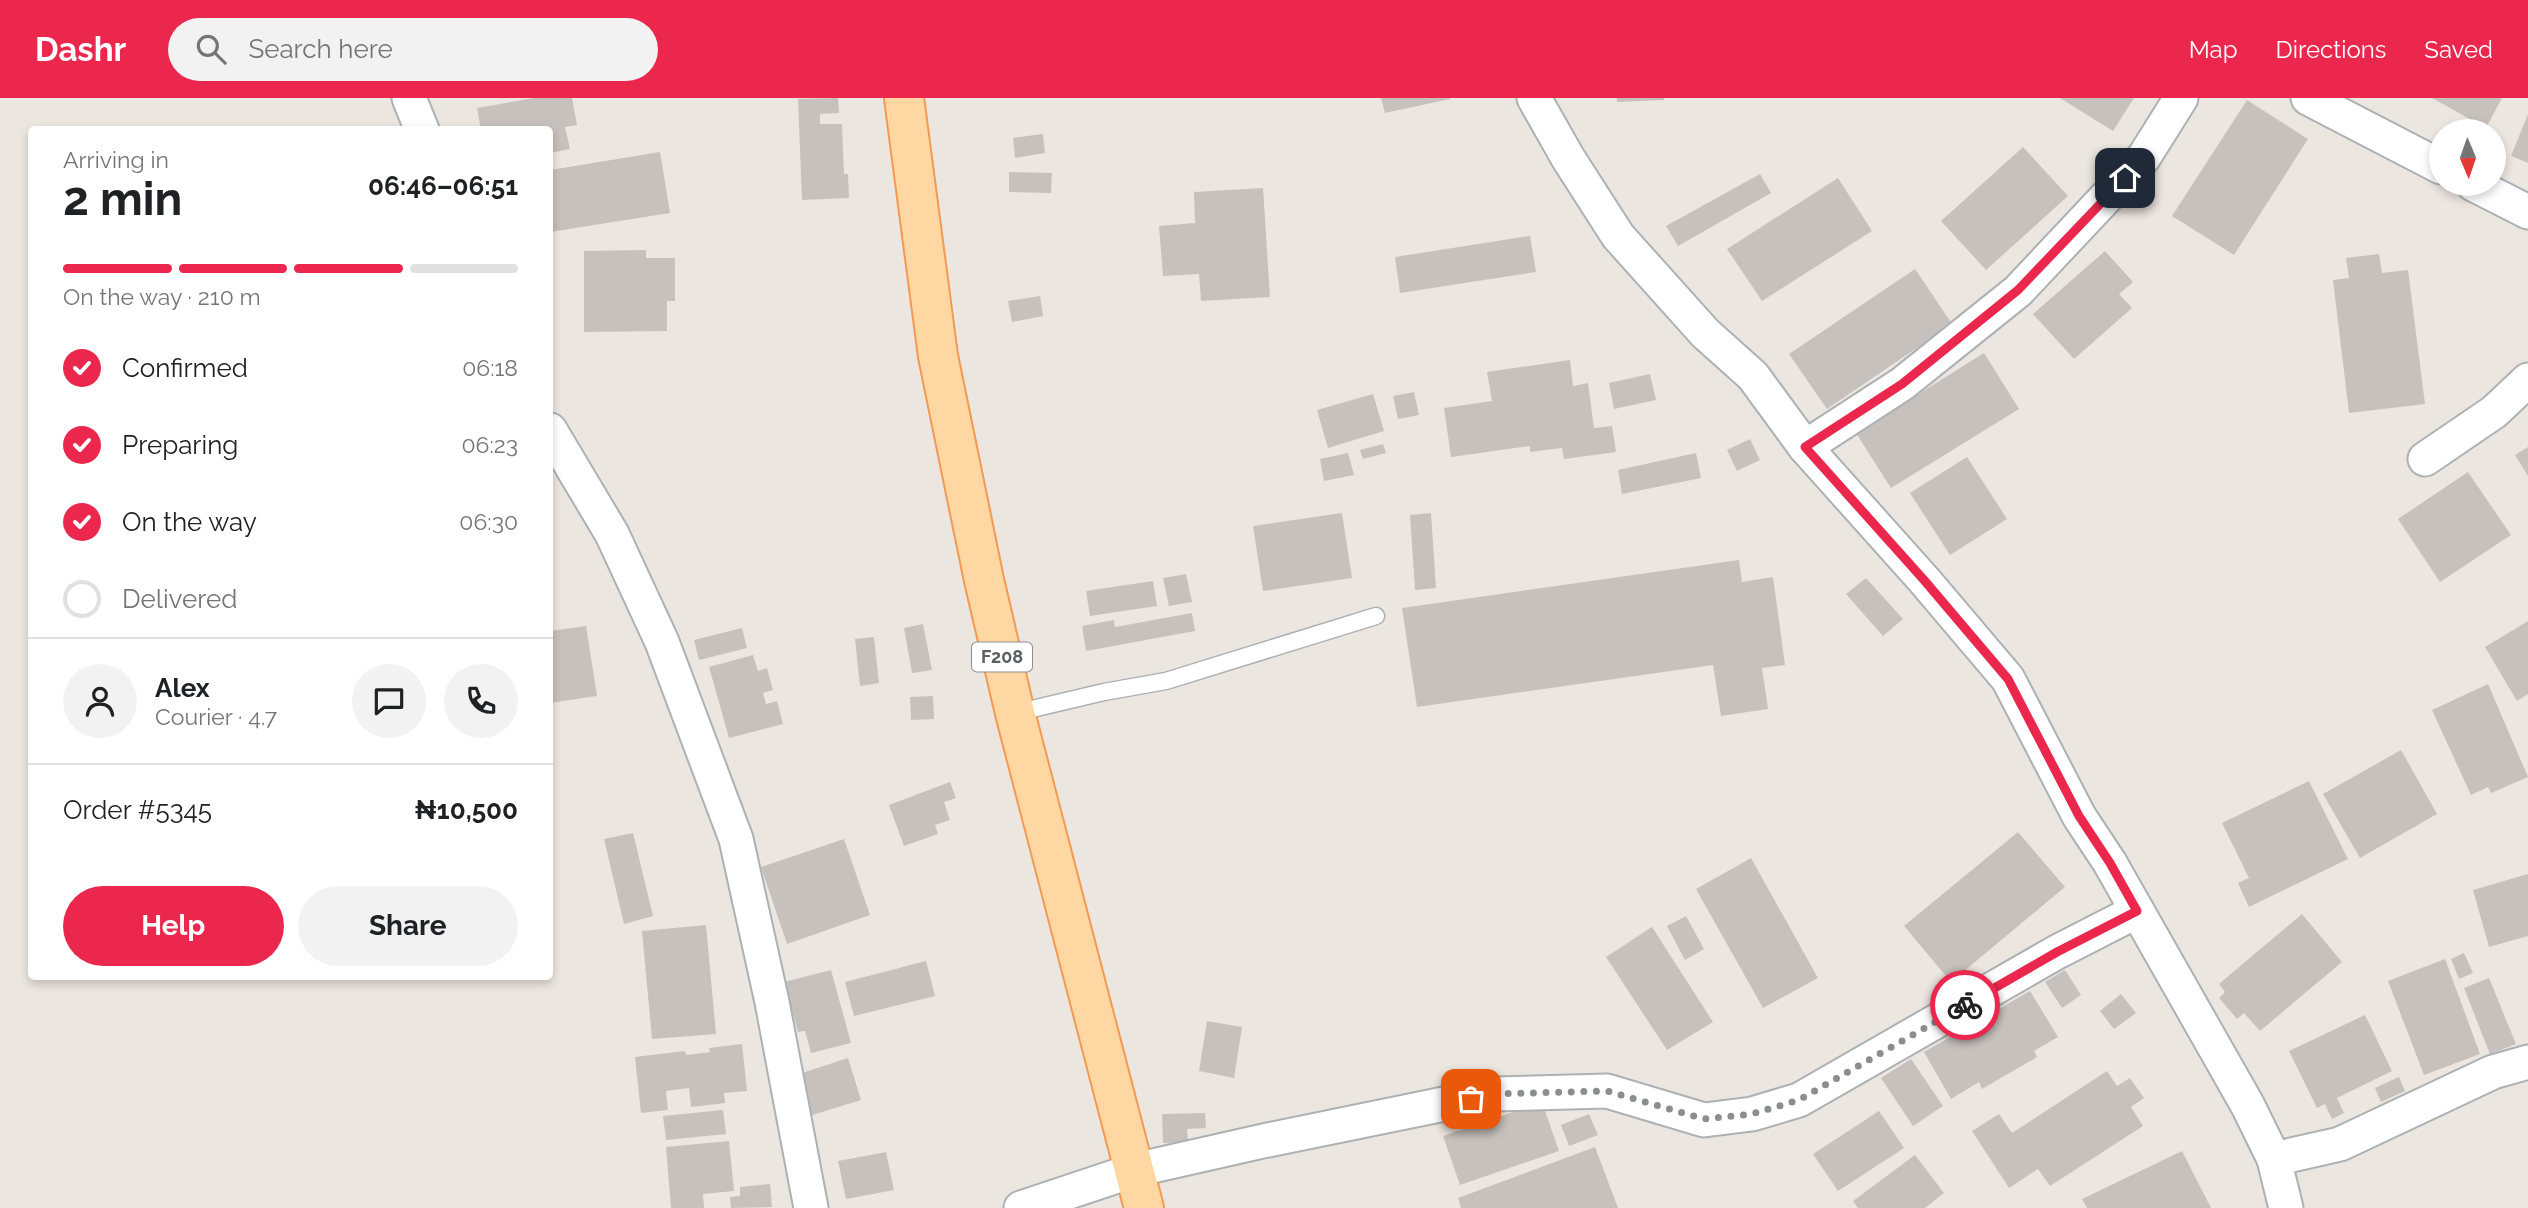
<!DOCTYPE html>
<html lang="en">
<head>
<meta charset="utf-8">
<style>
	:root { --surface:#fff; --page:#f2f2f2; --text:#202124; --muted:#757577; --line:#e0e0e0; --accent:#eb274e }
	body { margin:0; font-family:Raleway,sans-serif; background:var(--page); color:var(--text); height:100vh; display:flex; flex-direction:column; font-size:26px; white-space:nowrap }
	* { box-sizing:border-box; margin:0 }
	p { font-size:23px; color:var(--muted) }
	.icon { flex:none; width:38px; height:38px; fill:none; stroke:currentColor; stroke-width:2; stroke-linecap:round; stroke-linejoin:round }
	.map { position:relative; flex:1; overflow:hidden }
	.details { position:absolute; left:28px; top:28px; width:525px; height:854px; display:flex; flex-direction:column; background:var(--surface); border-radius:7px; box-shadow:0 4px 10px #0003 }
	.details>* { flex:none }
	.needle { width:46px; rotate:178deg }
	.tools { position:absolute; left:2429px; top:21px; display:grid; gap:14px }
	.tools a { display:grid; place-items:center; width:77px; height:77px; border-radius:50%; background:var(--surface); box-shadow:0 4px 10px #0003; font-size:35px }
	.pin { position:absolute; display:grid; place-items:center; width:60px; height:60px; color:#fff; margin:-30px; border-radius:14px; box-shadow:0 4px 10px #0006 }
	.courier { position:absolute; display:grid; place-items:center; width:70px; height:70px; margin:-35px; border:5px solid #eb274e; border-radius:50%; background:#fff; color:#222; box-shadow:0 2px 9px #0007 }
	.overview em { font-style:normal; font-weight:700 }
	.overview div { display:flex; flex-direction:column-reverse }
	.overview { display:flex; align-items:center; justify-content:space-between; height:119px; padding:0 35px }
	h1 { font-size:46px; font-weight:700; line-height:52px }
	.bar { display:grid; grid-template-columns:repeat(4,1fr); gap:10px 7px; align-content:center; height:84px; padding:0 35px }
	.bar i { height:9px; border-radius:5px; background:var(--line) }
	.bar .on { background:var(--accent) }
	.bar p { grid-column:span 4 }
	.line { display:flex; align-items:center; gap:18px; padding:0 35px; border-top:2px solid var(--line) }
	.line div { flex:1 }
	.round { display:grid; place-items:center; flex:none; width:74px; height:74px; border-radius:37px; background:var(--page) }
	ol { padding:0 35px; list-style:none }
	li { display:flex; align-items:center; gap:21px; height:77px }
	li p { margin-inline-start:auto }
	li .icon { padding:7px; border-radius:50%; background:var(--accent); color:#fff; stroke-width:4 }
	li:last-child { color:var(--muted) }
	li i { width:38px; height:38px; border:4px solid var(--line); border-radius:50% }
	.action { display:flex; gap:14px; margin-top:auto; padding:14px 35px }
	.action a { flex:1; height:80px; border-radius:42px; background:var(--accent); color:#fff; font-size:28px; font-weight:700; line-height:80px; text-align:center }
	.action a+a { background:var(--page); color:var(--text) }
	header { display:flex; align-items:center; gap:42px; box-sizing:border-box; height:98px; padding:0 35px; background:var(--accent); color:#fff }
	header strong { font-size:33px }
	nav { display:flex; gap:38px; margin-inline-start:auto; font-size:24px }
	.search { width:490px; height:63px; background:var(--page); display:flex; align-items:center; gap:18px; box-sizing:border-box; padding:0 24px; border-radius:38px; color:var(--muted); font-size:26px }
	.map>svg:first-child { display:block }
	.building { fill:#c7c1bd }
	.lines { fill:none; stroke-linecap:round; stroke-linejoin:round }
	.lane-casing { stroke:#acb1b4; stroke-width:19 }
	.street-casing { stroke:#acb1b4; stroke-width:37 }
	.primary-casing { stroke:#f39a52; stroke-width:42 }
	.lane { stroke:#fff; stroke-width:16 }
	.street { stroke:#fff; stroke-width:33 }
	.primary { stroke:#ffd7a3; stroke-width:38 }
	.done { stroke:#8c8e8e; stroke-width:7; stroke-dasharray:0 12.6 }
	.route { stroke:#eb274e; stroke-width:9 }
	.labels { text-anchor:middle; stroke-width:7; stroke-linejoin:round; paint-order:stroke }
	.shield { fill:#fff; stroke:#8b8f91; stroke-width:2 }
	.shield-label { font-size:18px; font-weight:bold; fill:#595f62 }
</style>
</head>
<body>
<header>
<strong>Dashr</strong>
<div class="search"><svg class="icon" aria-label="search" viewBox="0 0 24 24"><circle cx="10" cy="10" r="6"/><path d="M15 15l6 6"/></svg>Search here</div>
<nav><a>Map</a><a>Directions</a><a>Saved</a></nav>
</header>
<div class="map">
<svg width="2528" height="1110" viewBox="0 0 2528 1110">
	<rect width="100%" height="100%" fill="#ece6e0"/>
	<g class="building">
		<path d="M534,0h38l5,27 -12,2 5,22 -20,4v-23h-69l-4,-22z"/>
		<path d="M838,0l1,15 -19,1v10h22l2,50h4l1,24 -47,2 -4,-101z"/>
		<path d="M1381,0h69v1l-65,14z"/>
		<path d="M1617,0h47v2l-47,2z"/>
		<path d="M2060,0h74l-21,33z"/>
		<path d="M2432,0h70l-16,30z"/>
		<path d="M2247,2l61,39 -74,116 -62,-39z"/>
		<path d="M2528,16v49l-17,-7z"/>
		<path d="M1043,36l2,19 -30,5 -2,-20z"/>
		<path d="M2023,49l45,49 -82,74 -45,-49z"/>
		<path d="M660,54l10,61 -120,19v-62z"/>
		<path d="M1009,74l43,1 -1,20 -42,-1z"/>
		<path d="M1760,76l11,19 -93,53 -12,-20z"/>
		<path d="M1838,80l34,53 -110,70 -35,-52z"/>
		<path d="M1263,90l7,109 -69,4 -2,-27 -36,2 -4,-50 36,-3 -1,-31z"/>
		<path d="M1530,138l6,36 -136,21 -5,-36z"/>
		<path d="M646,152v8h29v43h-8v30l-83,1v-81z"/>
		<path d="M2105,153l28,31 -14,12 13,14 -58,51 -41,-45z"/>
		<path d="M2379,156l3,19 26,-3 17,134 -76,9 -16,-133 16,-2 -3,-20z"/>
		<path d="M1915,171l37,55 -125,85 -38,-55z"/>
		<path d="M1040,198l3,20 -31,6 -4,-21z"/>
		<path d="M1984,255l35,56 -128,79 -35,-55z"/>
		<path d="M1570,262l3,26 15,-3 6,45 18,-2 4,26 -52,7 -2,-11 -32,4v-6l-79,11 -7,-49 48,-7 -5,-29z"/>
		<path d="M1650,276l6,26 -42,9 -5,-26z"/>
		<path d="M1414,294l5,23 -21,4 -5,-23z"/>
		<path d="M1373,296l11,37 -56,17 -11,-38z"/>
		<path d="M1750,341l10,21 -23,11 -10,-21z"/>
		<path d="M1383,346l3,9 -23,6 -3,-9z"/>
		<path d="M2528,349v29l-13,-21z"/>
		<path d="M1348,355l6,22 -30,6 -4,-22z"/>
		<path d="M1696,355l5,25 -79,16 -4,-24z"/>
		<path d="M1967,359l40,62 -57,36 -40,-62z"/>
		<path d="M2468,374l43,63 -71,47 -42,-63z"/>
		<path d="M1342,415l10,65 -89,13 -10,-65z"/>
		<path d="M1431,415l5,75 -21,2 -5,-75z"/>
		<path d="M1739,462l3,22 31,-5 12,88 -23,3 6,41 -47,7 -8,-51 -296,42 -15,-99z"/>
		<path d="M1186,476l6,28 -23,4 -6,-28z"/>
		<path d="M1866,480l37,41 -20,17 -37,-42z"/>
		<path d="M1153,483l4,25 -67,10 -4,-25z"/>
		<path d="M1192,515l3,18 -109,20 -4,-25 32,-6 1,7z"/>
		<path d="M2528,523v73l-11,7 -32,-54z"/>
		<path d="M923,526l9,46 -20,3 -8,-45z"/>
		<path d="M586,528l11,70 -47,7v-72z"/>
		<path d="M742,530l5,20 -48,12 -5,-20z"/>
		<path d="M874,539l5,46 -19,3 -5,-47z"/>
		<path d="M753,557l5,16 9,-3 6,22 -10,3 3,11 11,-3 6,23 -54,14 -20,-71z"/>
		<path d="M2488,586l40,93 -37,16 -3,-6 -17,8 -39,-85z"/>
		<path d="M933,598l1,23 -23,1 -1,-23z"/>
		<path d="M2401,652l36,64 -77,44 -37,-64z"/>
		<path d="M2309,683l39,78 -99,48 -11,-24 11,-5 -27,-55z"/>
		<path d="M950,684l6,16 -12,4 6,18 -15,5 3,9 -34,12 -15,-41z"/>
		<path d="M2018,734l47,55 -114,95 -47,-56z"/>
		<path d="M633,735l20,83 -29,8 -20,-85z"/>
		<path d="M844,741l26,76 -83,29 -26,-77z"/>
		<path d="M1751,760l67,120 -55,30 -67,-119z"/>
		<path d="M2528,776v62l-39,11 -16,-57z"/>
		<path d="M2302,816l40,48 -82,69 -16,-18 -7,6 -18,-21 6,-6 -6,-8z"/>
		<path d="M1686,818l18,33 -19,11 -18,-34z"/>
		<path d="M706,827l10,109 -64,5 -10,-108z"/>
		<path d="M1652,829l61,95 -46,28 -61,-93z"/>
		<path d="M2464,855l9,20 -14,6 -8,-20z"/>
		<path d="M2445,861l35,95 -56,21 -36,-94z"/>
		<path d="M926,863l9,35 -81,20 -9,-34z"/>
		<path d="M831,872l20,73 -40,10 -6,-22 -7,1 -14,-50z"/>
		<path d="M2065,872l16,25 -19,13 -17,-26z"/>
		<path d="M2489,880l27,66 -26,10 -26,-66z"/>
		<path d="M2030,893l28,46 -24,14 3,6 -55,32 -3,-7 -28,17 -27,-47z"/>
		<path d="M2121,896l15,19 -22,16 -14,-18z"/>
		<path d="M2365,917l27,56 -55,27 7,15 -12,6 -7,-15 -8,4 -28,-57z"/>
		<path d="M1207,923l35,6 -8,51 -35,-7z"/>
		<path d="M742,946l5,47 -23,2 1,10 -34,4 -2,-19 -23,3 2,19 -27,3 -6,-56 50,-6 1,4 24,-3 -1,-4z"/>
		<path d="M848,960l13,42 -55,17 -13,-41z"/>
		<path d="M1911,961l32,47 -30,20 -32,-48z"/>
		<path d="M2107,973l10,15 13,-8 14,20 -13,9 12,19 -93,60 -12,-17 -29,19 -37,-57 27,-17 13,19z"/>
		<path d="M2399,979l6,14 -24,11 -6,-14z"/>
		<path d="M1542,1004l17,49 -99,34 -17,-49z"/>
		<path d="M723,1012l3,24 -60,6 -3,-24z"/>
		<path d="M1879,1013l25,37 -66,43 -25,-37z"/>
		<path d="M1205,1015l1,15 -19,1 1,13 -25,1 -1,-29z"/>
		<path d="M1589,1016l9,21 -29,11 -8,-21z"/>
		<path d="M729,1043l5,50 -31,3 1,14h-33l-5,-61z"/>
		<path d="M1595,1049l23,61h-157l-3,-10z"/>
		<path d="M2182,1053l29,57h-124l-5,-9z"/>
		<path d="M886,1054l8,38 -48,9 -8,-38z"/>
		<path d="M1915,1057l29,38 -19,15h-67l-5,-7z"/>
		<path d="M770,1086l2,23 -41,1 -1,-11 10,-1v-9z"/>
	</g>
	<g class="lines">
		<g class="lane-casing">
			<path id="lane" d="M1015,615l89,-21 62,-11 210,-65"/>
		</g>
		<g class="street-casing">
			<g id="street">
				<path d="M409,0l13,32"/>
				<path d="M1534,0l34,60 50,78 87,97 48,43 52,71 119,133 84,99 71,137 31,47 138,243 26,53 12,49"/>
				<path d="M2308,0l133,69"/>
				<path d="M2473,86l55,28"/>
				<path d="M550,332l62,104 50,108 74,197 36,163 39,206"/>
				<path d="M1805,349l97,-63 116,-93 126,-134 37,-59"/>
				<path d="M2425,361l69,-47 34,-32"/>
				<path d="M2274,1061l66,-15 153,-72 35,-10"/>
				<path d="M1021,1110l114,-38 128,-29 230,-47 114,-3 97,29 48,-6 47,-14 258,-148 80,-41"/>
			</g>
		</g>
		<g class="primary-casing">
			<path id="primary" d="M904,0l34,258 46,224 31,133 129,495"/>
		</g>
		<use href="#lane" class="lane"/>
		<use href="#street" class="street"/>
		<use href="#primary" class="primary"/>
	</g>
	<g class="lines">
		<path class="done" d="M1471,1001l22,-5 114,-3 97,28 48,-5 47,-14 166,-95"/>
		<path class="route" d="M1965,907l92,-53 80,-41 -27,-48 -31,-47 -71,-137 -84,-99 -119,-133 97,-63 116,-94 107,-112"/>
	</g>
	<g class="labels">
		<rect class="shield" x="972" y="544.5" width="60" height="29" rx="5"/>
		<g class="shield-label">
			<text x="1002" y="565">F208</text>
		</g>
	</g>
</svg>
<div class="tools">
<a><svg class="needle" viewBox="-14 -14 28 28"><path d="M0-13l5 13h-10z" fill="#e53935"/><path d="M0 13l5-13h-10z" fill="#757577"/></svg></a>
</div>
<div class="pin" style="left:1471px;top:1001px;background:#ea580c"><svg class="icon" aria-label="bag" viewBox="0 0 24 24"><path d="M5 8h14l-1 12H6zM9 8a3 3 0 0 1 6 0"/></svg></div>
<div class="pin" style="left:2125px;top:80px;background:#1f2937"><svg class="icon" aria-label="home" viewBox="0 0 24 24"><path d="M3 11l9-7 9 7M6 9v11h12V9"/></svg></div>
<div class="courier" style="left:1965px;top:907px"><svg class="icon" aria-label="bike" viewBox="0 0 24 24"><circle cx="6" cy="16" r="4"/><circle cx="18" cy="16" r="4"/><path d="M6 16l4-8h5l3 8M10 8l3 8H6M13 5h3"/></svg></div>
<section class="details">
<div class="overview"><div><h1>2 min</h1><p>Arriving in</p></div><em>06:46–06:51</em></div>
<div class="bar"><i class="on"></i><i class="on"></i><i class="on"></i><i></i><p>On the way · 210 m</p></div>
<ol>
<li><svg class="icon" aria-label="check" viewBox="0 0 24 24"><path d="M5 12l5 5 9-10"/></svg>Confirmed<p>06:18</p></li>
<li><svg class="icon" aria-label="check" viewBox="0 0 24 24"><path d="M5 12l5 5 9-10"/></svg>Preparing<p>06:23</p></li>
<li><svg class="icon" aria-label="check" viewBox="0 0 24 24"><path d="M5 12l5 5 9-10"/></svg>On the way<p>06:30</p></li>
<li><i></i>Delivered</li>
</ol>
<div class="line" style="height:126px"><a class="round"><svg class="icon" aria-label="person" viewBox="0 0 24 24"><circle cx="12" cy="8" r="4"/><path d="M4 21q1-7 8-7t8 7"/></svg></a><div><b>Alex</b><p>Courier · 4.7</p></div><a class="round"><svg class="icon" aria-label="chat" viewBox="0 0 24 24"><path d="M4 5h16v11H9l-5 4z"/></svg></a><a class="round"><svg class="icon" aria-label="phone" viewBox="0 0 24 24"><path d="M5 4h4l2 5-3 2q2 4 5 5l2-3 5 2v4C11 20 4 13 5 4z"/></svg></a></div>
<div class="line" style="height:91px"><div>Order #5345</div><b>₦10,500</b></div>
<div class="action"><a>Help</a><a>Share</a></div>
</section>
</div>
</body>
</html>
